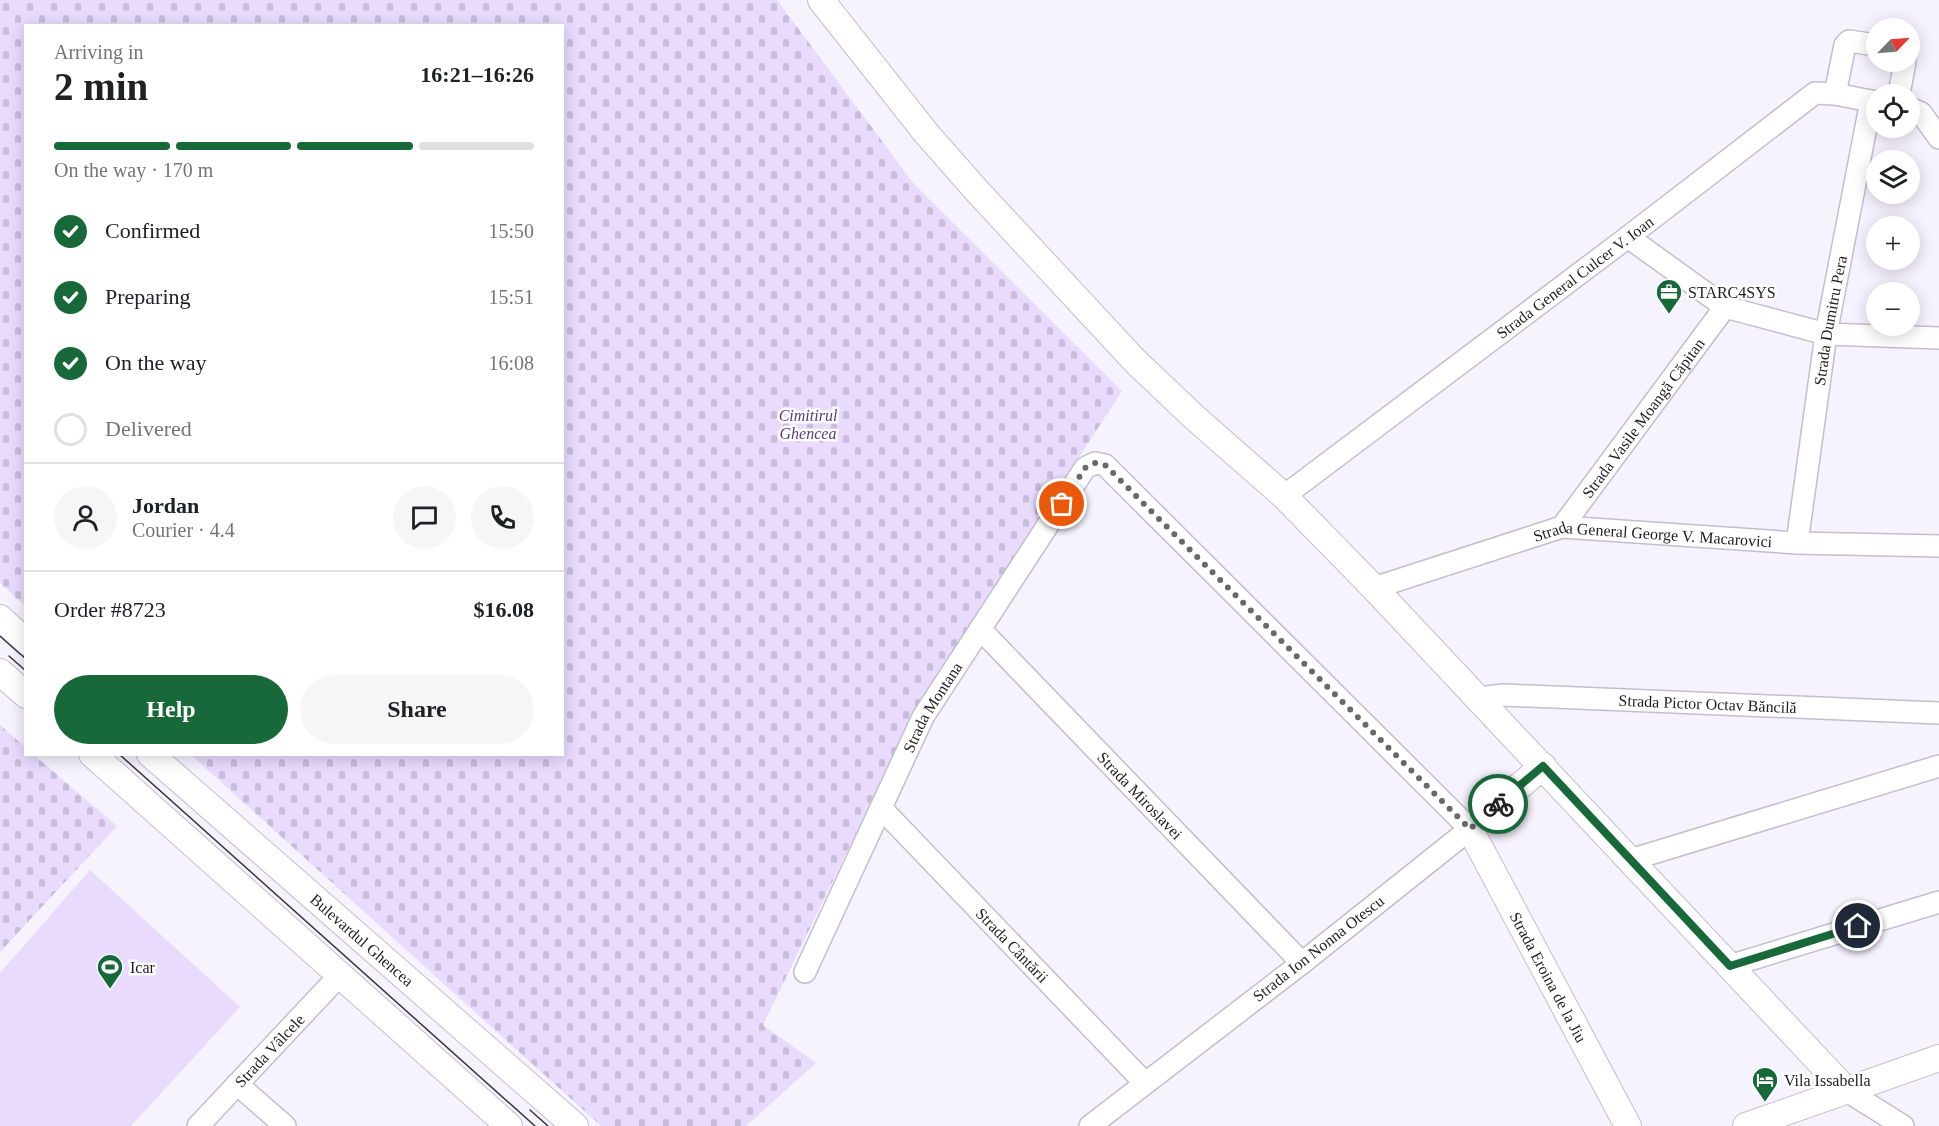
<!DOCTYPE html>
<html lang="en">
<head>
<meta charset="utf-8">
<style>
	:root { --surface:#fff; --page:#f6f6f6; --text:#202124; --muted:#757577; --line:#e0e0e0; --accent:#186939 }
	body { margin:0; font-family:Georgia,serif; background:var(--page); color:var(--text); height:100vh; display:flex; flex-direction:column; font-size:22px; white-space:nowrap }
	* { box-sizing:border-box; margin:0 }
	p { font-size:20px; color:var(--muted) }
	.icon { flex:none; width:33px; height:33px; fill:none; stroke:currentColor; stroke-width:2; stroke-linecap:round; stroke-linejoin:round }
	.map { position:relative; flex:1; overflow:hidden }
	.drawer { position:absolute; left:24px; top:24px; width:540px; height:732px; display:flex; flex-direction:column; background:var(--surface); border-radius:0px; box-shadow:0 3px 15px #0003 }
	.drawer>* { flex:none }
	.needle { width:39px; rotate:65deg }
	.tools { position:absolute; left:1866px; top:18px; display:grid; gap:12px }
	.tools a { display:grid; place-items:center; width:54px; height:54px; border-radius:50%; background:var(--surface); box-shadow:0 3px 15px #0003; font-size:30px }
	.pin { position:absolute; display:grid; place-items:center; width:51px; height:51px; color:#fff; margin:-26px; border:3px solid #fff; border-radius:50%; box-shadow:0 2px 6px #0007 }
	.courier { position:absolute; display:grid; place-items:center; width:60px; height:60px; margin:-30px; border:4px solid #186939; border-radius:50%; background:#fff; color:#222; box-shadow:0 2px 8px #0007 }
	.head em { font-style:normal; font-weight:700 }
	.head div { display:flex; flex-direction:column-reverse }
	.head { display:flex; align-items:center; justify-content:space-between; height:102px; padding:0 30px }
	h1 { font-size:39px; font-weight:700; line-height:45px }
	.bar { display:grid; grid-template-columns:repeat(4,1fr); gap:9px 6px; align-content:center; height:72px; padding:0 30px }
	.bar i { height:8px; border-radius:4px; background:var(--line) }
	.bar .current { background:var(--accent) }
	.bar p { grid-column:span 4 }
	.line { display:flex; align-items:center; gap:15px; padding:0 30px; border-top:2px solid var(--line) }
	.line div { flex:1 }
	.round { display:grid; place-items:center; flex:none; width:63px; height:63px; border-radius:32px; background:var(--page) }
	ol { padding:0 30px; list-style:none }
	li { display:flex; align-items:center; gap:18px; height:66px }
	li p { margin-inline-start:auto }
	li .icon { padding:6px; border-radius:50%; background:var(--accent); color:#fff; stroke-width:4 }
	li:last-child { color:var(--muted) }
	li i { width:33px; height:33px; border:3px solid var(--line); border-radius:50% }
	.action { display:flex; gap:12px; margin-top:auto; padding:12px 30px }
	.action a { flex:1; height:69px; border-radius:36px; background:var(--accent); color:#fff; font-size:24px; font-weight:700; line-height:69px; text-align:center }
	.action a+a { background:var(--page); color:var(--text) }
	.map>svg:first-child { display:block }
	.grass { fill:#e8dbfe }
	.cemetery { fill:url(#cemetery-stones) }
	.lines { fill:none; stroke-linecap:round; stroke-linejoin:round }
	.minor-casing { stroke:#c3becc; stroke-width:24 }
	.major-casing { stroke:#c3becc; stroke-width:28 }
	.minor { stroke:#fff; stroke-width:21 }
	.major { stroke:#fff; stroke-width:26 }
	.tram { stroke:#38363c; stroke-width:1.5 }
	.done { stroke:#6a686f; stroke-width:6; stroke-dasharray:0 10.8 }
	.route { stroke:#186939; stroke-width:8 }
	.labels { text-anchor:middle; stroke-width:5; stroke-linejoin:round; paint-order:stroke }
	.street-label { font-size:16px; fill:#1f1d22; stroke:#fff }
	.poi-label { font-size:16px; fill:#1f1d22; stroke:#fff; text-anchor:start }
	.park-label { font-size:16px; font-style:italic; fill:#593c7c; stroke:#fff }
</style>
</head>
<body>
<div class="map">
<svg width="1939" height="1126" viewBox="0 0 1939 1126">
	<defs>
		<pattern id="cemetery-stones" width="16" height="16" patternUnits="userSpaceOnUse" patternTransform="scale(1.5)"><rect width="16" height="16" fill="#e8dbfe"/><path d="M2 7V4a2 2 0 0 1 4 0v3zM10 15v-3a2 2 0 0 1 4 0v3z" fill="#c7bcd9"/></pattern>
	</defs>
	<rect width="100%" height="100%" fill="#f6f2fe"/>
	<path class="grass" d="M90,870l150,137 -109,119h-131v-153z"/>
	<g class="cemetery">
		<path d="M0,0h777l137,184 208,207 -202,310 -157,324 53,38 -70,63h-145l-410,-371 371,-1v-728h-536l-1,580 -25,-23z"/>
		<path d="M0,725l25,22 1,7 8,1 83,71 -117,126z"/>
	</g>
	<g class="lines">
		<g class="minor-casing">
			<g id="minor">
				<path d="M1835,94l10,-49 4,-4 27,4"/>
				<path d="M1899,94l6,-32"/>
				<path d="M1910,108l11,5 18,25"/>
				<path d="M1628,237l97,70 101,27 113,4"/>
				<path id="s1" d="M1284,496l344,-259 187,-144 20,1 41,8"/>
				<path id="s2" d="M1562,527l163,-220"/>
				<path id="s3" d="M1797,543l29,-209 45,-233"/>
				<path id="s4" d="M1374,588l188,-61 235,16 142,3"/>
				<path id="s5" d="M980,629l322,334"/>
				<path id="s6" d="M1477,698l27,-3 435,18"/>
				<path id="s7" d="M881,808l263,274"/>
				<path d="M1630,860l309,-94"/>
				<path d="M1729,966l210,-64"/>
				<path id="s8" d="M805,972l118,-255 162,-249 10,-5 10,2 365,364 -168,134 -212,163"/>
				<path d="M237,1084l48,42"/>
				<path d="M1847,1091l56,35"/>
				<path id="s9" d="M198,1126l141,-150"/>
			</g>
		</g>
		<g class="major-casing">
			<g id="major">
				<path d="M821,0l105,133 52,59 157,169 59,56 90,79 90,92 473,503"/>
				<path d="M0,618l26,24"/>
				<path d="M0,672l26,23"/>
				<path d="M92,754l417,372"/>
				<path id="s10" d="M150,754l425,372"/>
				<path id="s11" d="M1543,766l-73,63 158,297"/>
				<path d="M1746,1126l193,-68"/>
			</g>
		</g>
		<use href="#minor" class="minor"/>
		<use href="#major" class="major"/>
		<g class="tram">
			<path d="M0,636l26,23"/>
			<path d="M9,656l17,15"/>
			<path d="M119,754l416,372"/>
			<path d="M530,1110l18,16"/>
		</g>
	</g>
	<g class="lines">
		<path class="done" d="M1062,504l23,-36 10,-5 10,2 365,364 28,-25"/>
		<path class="route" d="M1498,804l45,-38 187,200 128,-40"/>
	</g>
	<defs>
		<g id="office-pin" transform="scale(1.35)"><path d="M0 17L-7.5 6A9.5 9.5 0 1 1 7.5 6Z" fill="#186939" stroke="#fff"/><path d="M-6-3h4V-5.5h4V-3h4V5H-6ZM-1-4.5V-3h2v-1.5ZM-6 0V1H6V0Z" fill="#fff"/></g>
		<g id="stadium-pin" transform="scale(1.35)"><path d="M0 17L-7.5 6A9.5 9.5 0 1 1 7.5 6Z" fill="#186939" stroke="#fff"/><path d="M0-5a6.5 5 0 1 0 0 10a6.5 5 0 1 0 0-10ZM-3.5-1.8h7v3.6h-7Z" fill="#fff"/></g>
		<g id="hotel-pin" transform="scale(1.35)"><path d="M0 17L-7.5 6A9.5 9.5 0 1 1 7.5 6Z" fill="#186939" stroke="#fff"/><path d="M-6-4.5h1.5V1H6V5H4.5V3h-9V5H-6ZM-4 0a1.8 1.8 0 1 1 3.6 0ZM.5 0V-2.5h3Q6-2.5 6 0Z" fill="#fff"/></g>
	</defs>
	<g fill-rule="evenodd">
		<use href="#office-pin" x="1669" y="292"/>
		<use href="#stadium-pin" x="110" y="967"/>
		<use href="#hotel-pin" x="1765" y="1080"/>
	</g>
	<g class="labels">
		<g class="street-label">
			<text dy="6" stroke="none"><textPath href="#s1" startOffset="364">Strada General Culcer V. Ioan</textPath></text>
			<text dy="6" stroke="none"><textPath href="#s3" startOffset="225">Strada Dumitru Pera</textPath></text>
			<text dy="6" stroke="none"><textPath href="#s2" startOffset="136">Strada Vasile Moangă Căpitan</textPath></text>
			<text dy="6" stroke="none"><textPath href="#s4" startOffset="288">Strada General George V. Macarovici</textPath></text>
			<text dy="6" stroke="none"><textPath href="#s6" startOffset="231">Strada Pictor Octav Băncilă</textPath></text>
			<text dy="6" stroke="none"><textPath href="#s8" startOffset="294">Strada Montana</textPath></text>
			<text dy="6" stroke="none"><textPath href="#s5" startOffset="231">Strada Miroslavei</textPath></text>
			<text dy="6" stroke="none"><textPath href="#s10" startOffset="282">Bulevardul Ghencea</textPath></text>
			<text dy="6" stroke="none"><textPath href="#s7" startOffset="190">Strada Cântării</textPath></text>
			<text transform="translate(1318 948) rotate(-38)" y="6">Strada Ion Nonna Otescu</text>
			<text dy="6" stroke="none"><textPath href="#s11" startOffset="264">Strada Eroina de la Jiu</textPath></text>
			<text dy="6" stroke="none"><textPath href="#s9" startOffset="104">Strada Vâlcele</textPath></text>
		</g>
		<g class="poi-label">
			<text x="1688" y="298">STARC4SYS</text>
			<text x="130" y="973">Icar</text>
			<text x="1784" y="1086">Vila Issabella</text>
		</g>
		<g class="park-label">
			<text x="808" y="421">Cimitirul<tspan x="808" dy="18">Ghencea</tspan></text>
		</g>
	</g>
</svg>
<div class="tools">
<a><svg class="needle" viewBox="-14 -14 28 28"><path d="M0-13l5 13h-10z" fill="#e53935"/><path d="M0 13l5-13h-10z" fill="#757577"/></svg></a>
<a><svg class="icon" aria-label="locate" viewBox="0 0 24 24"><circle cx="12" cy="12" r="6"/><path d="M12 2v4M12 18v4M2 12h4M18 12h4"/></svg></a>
<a><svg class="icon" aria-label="layers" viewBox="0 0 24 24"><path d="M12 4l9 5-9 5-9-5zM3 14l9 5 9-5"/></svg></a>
<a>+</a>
<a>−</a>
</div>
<div class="pin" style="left:1062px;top:504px;background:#ea580c"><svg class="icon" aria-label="bag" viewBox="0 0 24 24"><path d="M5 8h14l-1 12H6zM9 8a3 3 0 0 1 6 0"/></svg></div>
<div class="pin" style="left:1858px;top:926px;background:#1f2937"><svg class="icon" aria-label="home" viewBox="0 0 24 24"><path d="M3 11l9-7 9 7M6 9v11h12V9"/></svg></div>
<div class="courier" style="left:1498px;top:804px"><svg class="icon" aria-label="bike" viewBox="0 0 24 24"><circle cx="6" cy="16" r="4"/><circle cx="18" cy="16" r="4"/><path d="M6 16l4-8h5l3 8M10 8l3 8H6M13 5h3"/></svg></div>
<section class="drawer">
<div class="head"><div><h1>2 min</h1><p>Arriving in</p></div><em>16:21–16:26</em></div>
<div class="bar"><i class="current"></i><i class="current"></i><i class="current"></i><i></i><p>On the way · 170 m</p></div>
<ol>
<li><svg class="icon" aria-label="check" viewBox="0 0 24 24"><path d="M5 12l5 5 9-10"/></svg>Confirmed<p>15:50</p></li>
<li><svg class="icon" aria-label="check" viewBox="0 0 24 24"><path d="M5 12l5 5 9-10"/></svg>Preparing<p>15:51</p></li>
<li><svg class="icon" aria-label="check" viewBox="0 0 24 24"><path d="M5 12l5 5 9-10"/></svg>On the way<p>16:08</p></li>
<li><i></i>Delivered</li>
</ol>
<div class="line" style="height:108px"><a class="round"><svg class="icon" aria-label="person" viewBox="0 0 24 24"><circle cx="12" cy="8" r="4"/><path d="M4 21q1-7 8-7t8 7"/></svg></a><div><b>Jordan</b><p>Courier · 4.4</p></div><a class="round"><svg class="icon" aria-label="chat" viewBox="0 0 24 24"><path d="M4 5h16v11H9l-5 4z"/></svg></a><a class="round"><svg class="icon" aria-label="phone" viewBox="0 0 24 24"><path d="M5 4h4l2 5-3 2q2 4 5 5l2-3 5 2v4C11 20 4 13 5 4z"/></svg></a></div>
<div class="line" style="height:78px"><div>Order #8723</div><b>$16.08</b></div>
<div class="action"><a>Help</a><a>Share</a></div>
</section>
</div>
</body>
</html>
